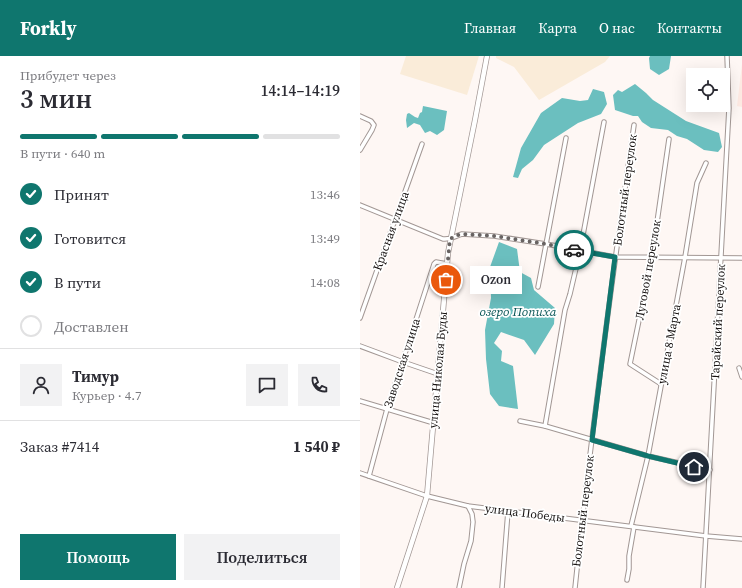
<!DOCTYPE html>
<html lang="ru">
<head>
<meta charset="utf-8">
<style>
	:root { --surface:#fff; --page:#f2f2f3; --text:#2b2b33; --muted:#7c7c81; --line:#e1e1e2; --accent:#0f766e }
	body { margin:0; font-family:"Source Serif 4",serif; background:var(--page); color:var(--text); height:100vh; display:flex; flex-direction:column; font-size:15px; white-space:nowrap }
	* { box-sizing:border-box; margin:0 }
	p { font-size:13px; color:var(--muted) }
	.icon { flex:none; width:22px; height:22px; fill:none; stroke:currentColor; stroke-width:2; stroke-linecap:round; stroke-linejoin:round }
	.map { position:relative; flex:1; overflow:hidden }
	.panel { display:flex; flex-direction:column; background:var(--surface); width:360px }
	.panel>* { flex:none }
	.tools { position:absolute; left:326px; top:12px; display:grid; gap:8px }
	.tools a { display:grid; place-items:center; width:44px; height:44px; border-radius:0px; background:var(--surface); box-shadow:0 4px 16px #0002; font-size:20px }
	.pin { position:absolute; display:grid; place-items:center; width:34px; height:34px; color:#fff; margin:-17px; border:2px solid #fff; border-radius:50%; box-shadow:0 1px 4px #0007 }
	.courier { position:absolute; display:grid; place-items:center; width:40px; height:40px; margin:-20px; border:3px solid #0f766e; border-radius:50%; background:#fff; color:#222; box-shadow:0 1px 5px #0007 }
	.bubble { position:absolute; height:28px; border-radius:0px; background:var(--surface); box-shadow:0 4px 16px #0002; font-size:13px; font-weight:600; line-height:28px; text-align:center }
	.overview em { font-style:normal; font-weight:600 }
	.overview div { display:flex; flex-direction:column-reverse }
	.overview { display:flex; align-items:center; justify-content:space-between; height:68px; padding:0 20px }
	h1 { font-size:26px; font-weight:600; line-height:30px }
	.bar { display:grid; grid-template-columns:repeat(4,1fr); gap:6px 4px; align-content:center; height:48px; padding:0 20px }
	.bar i { height:5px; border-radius:3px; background:var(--line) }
	.bar .on { background:var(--accent) }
	.bar p { grid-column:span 4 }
	.line { display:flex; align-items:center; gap:10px; padding:0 20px; border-top:1px solid var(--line) }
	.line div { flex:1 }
	.round { display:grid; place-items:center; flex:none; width:42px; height:42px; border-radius:0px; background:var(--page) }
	ol { padding:0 20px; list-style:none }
	li { display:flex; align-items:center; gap:12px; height:44px }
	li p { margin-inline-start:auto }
	li .icon { padding:4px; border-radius:50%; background:var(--accent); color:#fff; stroke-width:4 }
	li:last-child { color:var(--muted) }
	li i { width:22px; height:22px; border:2px solid var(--line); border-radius:50% }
	.action { display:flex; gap:8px; margin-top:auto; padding:8px 20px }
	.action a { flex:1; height:46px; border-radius:0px; background:var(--accent); color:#fff; font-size:16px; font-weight:600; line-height:46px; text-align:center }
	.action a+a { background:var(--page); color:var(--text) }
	header { display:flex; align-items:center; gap:24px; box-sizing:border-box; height:56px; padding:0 20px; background:var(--accent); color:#fff }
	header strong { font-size:19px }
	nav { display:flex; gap:22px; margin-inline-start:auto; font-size:14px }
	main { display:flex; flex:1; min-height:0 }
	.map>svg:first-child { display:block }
	.industrial { fill:#faecd9 }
	.built { fill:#ffebe4 }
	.water { fill:#6bbfbf }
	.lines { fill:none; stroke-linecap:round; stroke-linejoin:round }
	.minor-casing { stroke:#a29794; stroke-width:5.5 }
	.tertiary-casing { stroke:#a29794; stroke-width:6 }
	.minor { stroke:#fff; stroke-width:3.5 }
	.tertiary { stroke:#fff; stroke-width:4.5 }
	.done { stroke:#686362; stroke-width:4; stroke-dasharray:0 7.2 }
	.route { stroke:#0f766e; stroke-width:5 }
	.labels { text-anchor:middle; stroke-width:3.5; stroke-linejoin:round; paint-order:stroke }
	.street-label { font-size:12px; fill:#181413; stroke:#fff }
	.water-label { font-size:13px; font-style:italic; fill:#085556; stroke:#fff }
</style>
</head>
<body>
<header>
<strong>Forkly</strong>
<nav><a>Главная</a><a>Карта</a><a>О нас</a><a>Контакты</a></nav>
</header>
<main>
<section class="panel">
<div class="overview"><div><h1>3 мин</h1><p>Прибудет через</p></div><em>14:14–14:19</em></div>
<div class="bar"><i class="on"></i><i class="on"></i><i class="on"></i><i></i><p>В пути · 640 m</p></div>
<ol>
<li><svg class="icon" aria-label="check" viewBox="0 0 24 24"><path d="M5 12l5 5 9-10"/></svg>Принят<p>13:46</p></li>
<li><svg class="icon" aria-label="check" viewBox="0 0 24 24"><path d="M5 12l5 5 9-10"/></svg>Готовится<p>13:49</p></li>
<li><svg class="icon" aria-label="check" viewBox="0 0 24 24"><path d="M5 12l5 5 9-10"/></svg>В пути<p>14:08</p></li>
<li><i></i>Доставлен</li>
</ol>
<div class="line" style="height:72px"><a class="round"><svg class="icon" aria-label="person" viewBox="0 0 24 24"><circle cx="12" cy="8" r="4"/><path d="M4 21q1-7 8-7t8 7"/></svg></a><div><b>Тимур</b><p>Курьер · 4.7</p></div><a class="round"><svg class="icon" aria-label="chat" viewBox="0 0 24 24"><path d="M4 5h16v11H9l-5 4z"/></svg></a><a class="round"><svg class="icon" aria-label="phone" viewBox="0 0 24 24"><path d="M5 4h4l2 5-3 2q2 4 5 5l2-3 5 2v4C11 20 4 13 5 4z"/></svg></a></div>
<div class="line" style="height:52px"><div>Заказ #7414</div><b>1 540 ₽</b></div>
<div class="action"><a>Помощь</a><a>Поделиться</a></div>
</section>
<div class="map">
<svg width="382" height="532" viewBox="0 0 382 532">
	<rect width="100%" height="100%" fill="#fef7f4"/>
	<g class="industrial">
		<path d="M46,0h73l-12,39 -67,-21z"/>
		<path d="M136,0h114l-5,6 -66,38 -25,-33 -18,-9z"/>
	</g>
	<path class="built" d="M382,8v43l-5,-1z"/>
	<g class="water">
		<path d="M290,0h21l-2,13 -10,6 -9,-6 -1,-11z"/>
		<path d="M275,28l11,9 7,7 33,21 33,12 3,14 -4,5 -14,-2 -17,-11 -10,-3 -9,-6 -17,-2 -9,-6 -4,-6h-5l-18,-6 -2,-15 5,-5 4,2z"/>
		<path d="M233,33l11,3 3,12 -6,10 -23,9 -34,22 -11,15 -11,9 -4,9 -5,-1 8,-29 20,-35 21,-15 18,3 8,-1z"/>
		<path d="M63,50l24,5 -3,19 -7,5 -7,-4 -5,2 -5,-8 -6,-2 -7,5 -1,-8 1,-6 2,-1 6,4 3,1 2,-5 2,-1z"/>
		<path d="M139,186l18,7 3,23 11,6 3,12 21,18 -1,16 -19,31 -11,-15 -23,-8 -7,11 8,8 -1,10 12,5 5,43 -19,-3 -9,-12 -4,-35 -1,-29 6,-32 -1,-31z"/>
	</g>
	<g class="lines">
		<g class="minor-casing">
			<g id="minor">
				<path d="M0,60l11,5 3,4 -2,5 -12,20"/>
				<path d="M0,149l83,34c8,1 12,-3 19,-5l32,2 52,8 69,13 127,1"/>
				<path d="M178,231l28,-149"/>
				<path d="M0,262l62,-174"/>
				<path d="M0,290l43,16 35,12"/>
				<path d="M379,312l3,9"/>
				<path d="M301,328l-31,-20 22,-107 17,-118"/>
				<path d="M0,345l74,22"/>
				<path d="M160,365l25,5 103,30 62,14"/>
				<path d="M185,370l20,-116 5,-16 10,-43 24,-129"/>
				<path d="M0,417l67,23 41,10 238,30 36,3"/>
				<path d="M9,420l18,-67 47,-145 2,-2 11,2"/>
				<path d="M271,470l17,-70 37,-199 12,-74 9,-20"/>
				<path d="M267,524l2,-11v-13l5,-29"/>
				<path d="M99,532l5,-24 7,-23 2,-19 -1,-8 -4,-8"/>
				<path d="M142,532l6,-77"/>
				<path d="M215,532c16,-155 37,-309 59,-463"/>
				<path d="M343,532l26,-480 -2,-52"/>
			</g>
		</g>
		<g class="tertiary-casing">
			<path id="tertiary" d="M37,532l30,-92 21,-243 27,-133 12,-64"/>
		</g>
		<use href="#minor" class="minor"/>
		<use href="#tertiary" class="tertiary"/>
	</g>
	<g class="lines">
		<path class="done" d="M86,224l4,-41 8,-4 4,-1 32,2 52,8 28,6"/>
		<path class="route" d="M214,194l41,7 -23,183 56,16 46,11"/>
	</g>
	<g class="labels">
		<g class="street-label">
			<text transform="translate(265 134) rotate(-82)" y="4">Болотный переулок</text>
			<text transform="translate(31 175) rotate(-70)" y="4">Красная улица</text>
			<text transform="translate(288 214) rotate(-80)" y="4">Луговой переулок</text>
			<text transform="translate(358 266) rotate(-87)" y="4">Тарайский переулок</text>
			<text transform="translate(309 288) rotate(-79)" y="4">улица 8 Марта</text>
			<text transform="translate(42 307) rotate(-72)" y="4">Заводская улица</text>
			<text transform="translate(78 314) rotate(-85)" y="4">улица Николая Буды</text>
			<text transform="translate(223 455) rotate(-83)" y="4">Болотный переулок</text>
			<text transform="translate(165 457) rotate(7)" y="4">улица Победы</text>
		</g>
		<g class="water-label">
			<text x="158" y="260">озеро Попиха</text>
		</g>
	</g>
</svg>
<div class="tools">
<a><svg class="icon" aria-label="locate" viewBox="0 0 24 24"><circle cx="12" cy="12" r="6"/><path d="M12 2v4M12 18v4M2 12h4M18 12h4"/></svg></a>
</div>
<div class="pin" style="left:86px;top:224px;background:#ea580c"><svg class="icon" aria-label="bag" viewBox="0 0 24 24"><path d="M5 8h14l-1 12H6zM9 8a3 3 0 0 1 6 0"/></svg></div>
<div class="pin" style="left:334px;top:411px;background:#1f2937"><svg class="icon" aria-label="home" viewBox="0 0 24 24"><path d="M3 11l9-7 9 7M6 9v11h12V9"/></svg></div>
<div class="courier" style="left:214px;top:194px"><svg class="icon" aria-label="car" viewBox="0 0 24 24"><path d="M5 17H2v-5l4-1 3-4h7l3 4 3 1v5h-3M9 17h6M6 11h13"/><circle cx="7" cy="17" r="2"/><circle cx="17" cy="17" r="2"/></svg></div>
<div class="bubble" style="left:110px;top:210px;width:52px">Ozon</div>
</div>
</main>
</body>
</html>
